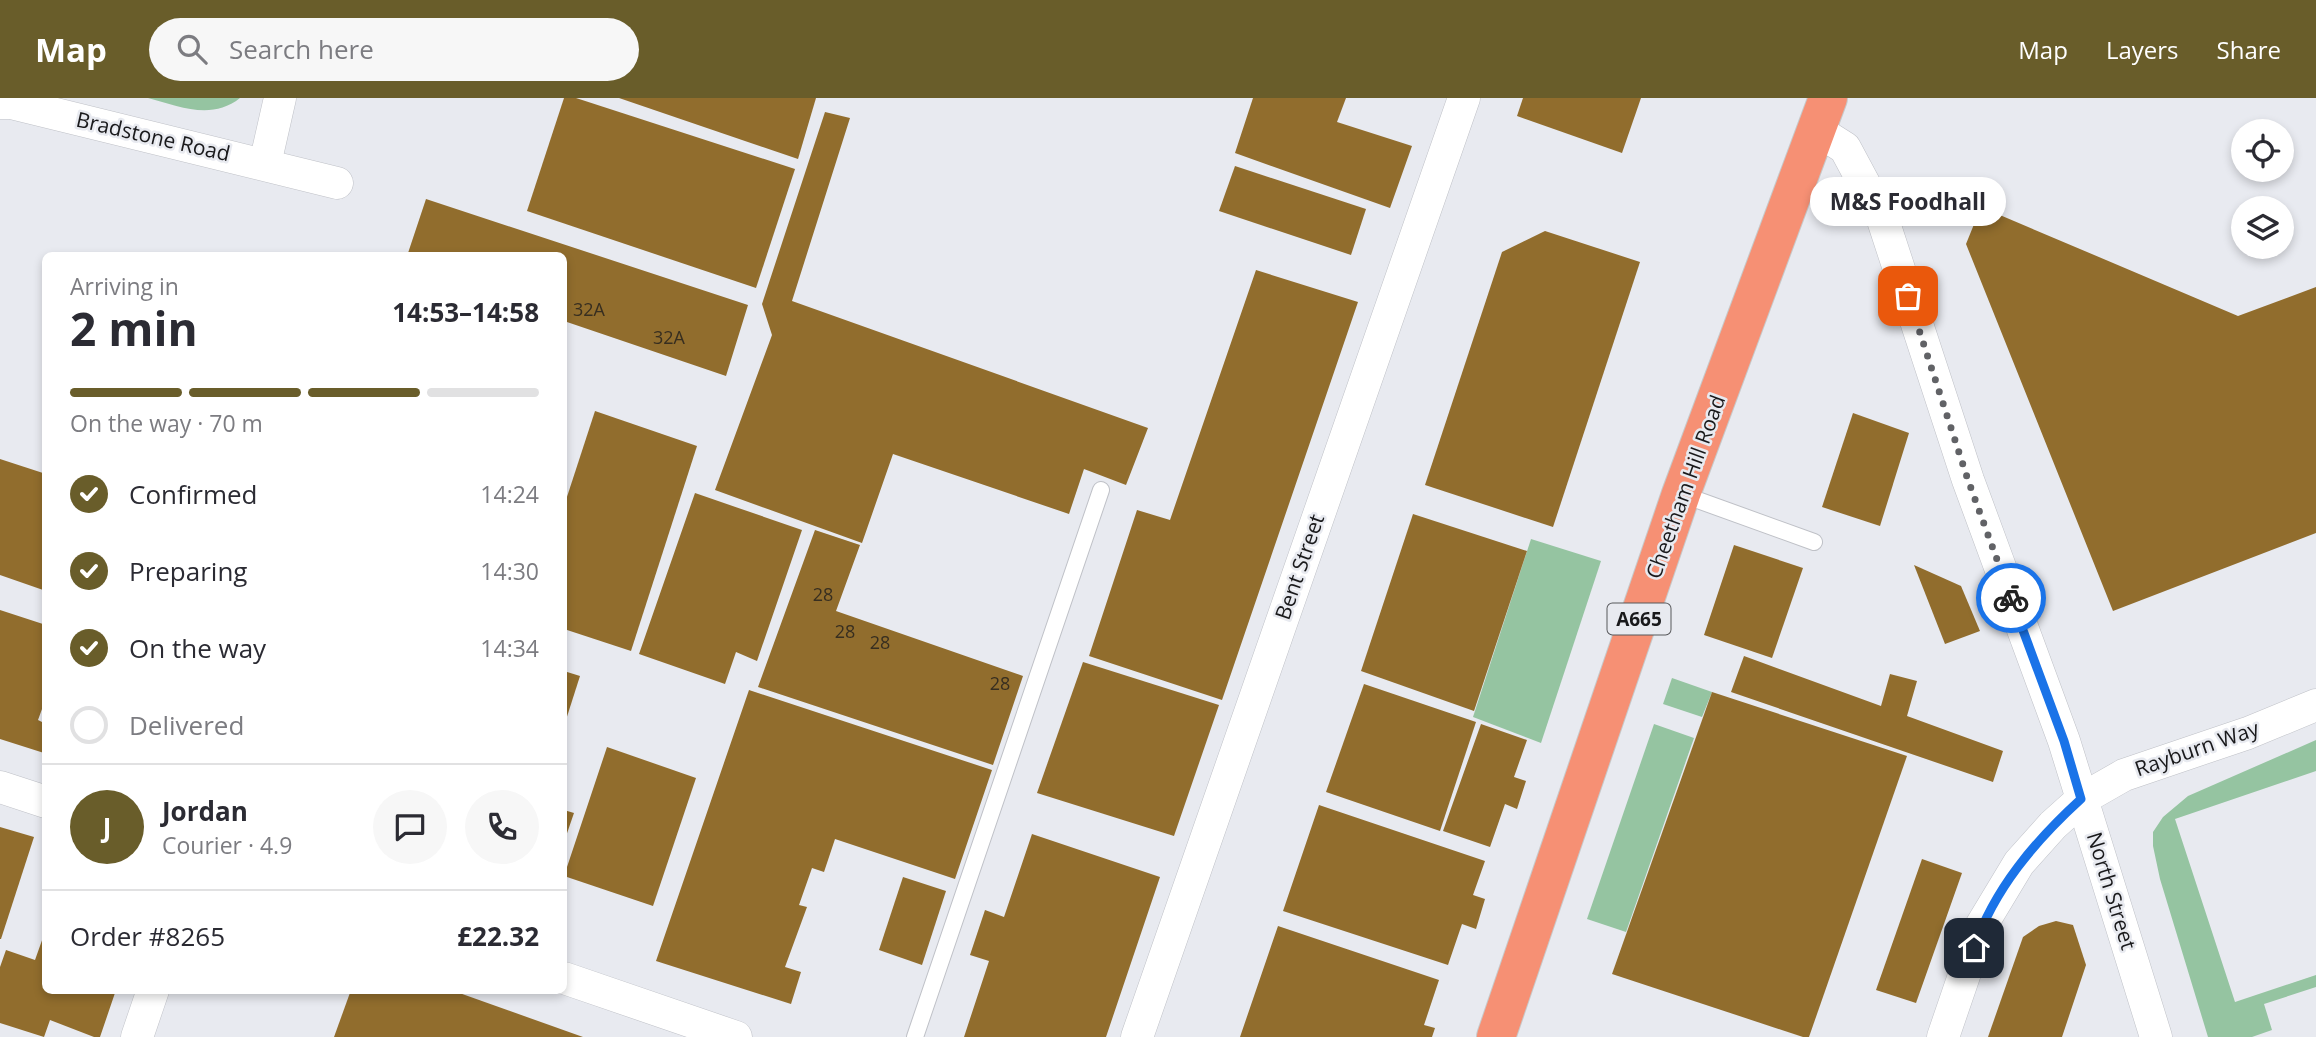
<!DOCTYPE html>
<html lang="en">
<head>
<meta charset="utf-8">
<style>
	:root { --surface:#fff; --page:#f7f7f7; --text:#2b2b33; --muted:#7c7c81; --line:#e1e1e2; --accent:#695d2a }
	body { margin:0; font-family:"Open Sans",sans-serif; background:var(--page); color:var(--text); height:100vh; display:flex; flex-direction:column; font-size:26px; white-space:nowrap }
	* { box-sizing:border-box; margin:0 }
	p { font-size:23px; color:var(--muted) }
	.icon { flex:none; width:38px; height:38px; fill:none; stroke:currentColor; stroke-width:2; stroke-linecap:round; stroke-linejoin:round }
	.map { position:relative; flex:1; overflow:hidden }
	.details { position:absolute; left:42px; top:154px; width:525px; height:742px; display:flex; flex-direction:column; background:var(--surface); border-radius:10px; box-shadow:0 4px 10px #0003 }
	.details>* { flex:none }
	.fabs { position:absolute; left:2231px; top:21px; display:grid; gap:14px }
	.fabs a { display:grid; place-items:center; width:63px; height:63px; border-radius:50%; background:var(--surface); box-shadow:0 4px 10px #0003; font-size:35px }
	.pin { position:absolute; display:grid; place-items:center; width:60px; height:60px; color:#fff; margin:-30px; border-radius:14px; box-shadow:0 4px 10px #0006 }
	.courier { position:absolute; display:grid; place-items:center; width:70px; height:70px; margin:-35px; border:5px solid #1a73e8; border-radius:50%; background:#fff; color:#222; box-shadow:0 2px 9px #0007 }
	.bubble { position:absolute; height:49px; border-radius:24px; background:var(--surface); box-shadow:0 4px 10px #0003; font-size:23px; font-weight:700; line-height:49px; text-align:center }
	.head em { font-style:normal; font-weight:700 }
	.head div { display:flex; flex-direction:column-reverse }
	.head { display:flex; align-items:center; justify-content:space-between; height:119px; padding:0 28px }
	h1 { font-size:46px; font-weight:700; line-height:52px }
	.bar { display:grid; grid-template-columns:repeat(4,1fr); gap:10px 7px; align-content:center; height:84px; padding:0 28px }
	.bar i { height:9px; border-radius:5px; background:var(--line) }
	.bar .current { background:var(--accent) }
	.bar p { grid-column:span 4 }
	.line { display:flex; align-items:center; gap:18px; padding:0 28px; border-top:2px solid var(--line) }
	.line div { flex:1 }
	.round { display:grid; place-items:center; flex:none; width:74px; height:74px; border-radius:37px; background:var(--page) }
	ol { padding:0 28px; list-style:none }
	li { display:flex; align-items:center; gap:21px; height:77px }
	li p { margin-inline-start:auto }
	li .icon { padding:7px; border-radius:50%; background:var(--accent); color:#fff; stroke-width:4 }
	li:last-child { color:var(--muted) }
	li i { width:38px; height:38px; border:4px solid var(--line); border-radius:50% }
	header { display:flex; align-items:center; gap:42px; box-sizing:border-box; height:98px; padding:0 35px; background:var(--accent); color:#fff }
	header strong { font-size:33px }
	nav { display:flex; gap:38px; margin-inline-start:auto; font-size:24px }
	.search { width:490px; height:63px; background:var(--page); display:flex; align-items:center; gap:18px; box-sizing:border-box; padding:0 24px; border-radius:38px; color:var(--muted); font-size:26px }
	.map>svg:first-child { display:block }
	.green { fill:#95c4a1 }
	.building { fill:#916d2d }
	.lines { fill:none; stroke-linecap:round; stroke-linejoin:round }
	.service-casing { stroke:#bfc1c7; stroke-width:18 }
	.minor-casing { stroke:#bfc1c7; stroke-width:33 }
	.trunk-casing { stroke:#c8c8c8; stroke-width:40 }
	.service { stroke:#fff; stroke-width:16 }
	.minor { stroke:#fff; stroke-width:32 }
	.trunk { stroke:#f69074; stroke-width:38 }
	.done { stroke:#616266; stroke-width:7; stroke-dasharray:0 12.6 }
	.route { stroke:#1a73e8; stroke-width:9 }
	.labels { text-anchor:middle; stroke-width:5; stroke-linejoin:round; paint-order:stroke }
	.number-label { font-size:18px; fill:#372e20 }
	.shield { fill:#e8eaf0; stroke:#57585b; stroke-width:2 }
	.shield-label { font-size:19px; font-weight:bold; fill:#19191b }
	.street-label { font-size:21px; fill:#19191b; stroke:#e8eaf0 }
</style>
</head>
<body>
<header>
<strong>Map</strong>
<div class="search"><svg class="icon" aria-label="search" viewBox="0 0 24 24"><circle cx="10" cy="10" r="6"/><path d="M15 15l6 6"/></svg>Search here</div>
<nav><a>Map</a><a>Layers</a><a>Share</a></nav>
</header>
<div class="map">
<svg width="2316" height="939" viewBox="0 0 2316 939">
	<rect width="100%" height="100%" fill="#e8eaf0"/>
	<g class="green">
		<path d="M148,0h92c-29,23 -61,8 -92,0z"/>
		<path d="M1531,441l70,22 -60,182 -68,-26z"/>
		<path d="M1672,580l40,14 -10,25 -39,-13z"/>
		<path d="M1654,626l40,14 -68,194 -39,-13z"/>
		<path d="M2316,642v31l-141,48 60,183 81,-27v12l-52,17 8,26 -20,7h-44l-48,-158 -7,-33v-14l10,-15 25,-21z"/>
	</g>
	<g class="building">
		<path d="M564,0h12l219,71 -39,119 -229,-77z"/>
		<path d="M619,0h197l-18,61z"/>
		<path d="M1253,0h93l-9,24 75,24 -22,62 -155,-55z"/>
		<path d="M1523,0h118l-19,55 -105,-37z"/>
		<path d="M825,14l25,6 -58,183 356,127 -22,57 -42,-16 -15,45 -176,-60 -31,89 -147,-53 57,-155 -10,-31z"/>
		<path d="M1235,68l131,43 -15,46 -132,-44z"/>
		<path d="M426,101l322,106 -22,71 -162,-55v-65h-157z"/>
		<path d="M1981,109l257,109 78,-29v246l-203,78 -147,-367z"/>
		<path d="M1545,133l95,31 -87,265 -128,-42 77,-233z"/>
		<path d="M1256,172l102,32 -136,398 -133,-44 48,-146 33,10z"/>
		<path d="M595,313l102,35 -66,205 -67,-22v-123z"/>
		<path d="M1853,315l56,20 -29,93 -58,-19z"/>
		<path d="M0,361l46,15v117l-46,-16z"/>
		<path d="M695,395l107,37 -45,131 -21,-9 -11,32 -86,-30z"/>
		<path d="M1413,416l114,37 -53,160 -113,-40z"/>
		<path d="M815,432l45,15 -24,66 187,65 -30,89 -235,-78z"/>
		<path d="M1734,447l69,23 -31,90 -68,-23z"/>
		<path d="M1914,467l47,21 19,45 -35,13z"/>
		<path d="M0,512l46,15v73l-8,22 8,4v28l-2,1 -44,-14z"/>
		<path d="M1744,558l137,50 9,-32 27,7 -10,35 96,35 -10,31 -262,-90z"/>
		<path d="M1083,564l136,43 -45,131 -137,-43z"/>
		<path d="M564,573l16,5 -16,50z"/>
		<path d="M1364,586l112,38 -36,109 -114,-39z"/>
		<path d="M749,592l243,80 -37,109 -120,-40 -11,33 -12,-4 -13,37 8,2 -22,60 16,5 -10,32 -135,-43z"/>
		<path d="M1712,594l195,64 -98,281h-6l-191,-63z"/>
		<path d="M1481,626l46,16 -13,37 12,4 -9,28 -12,-5 -15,43 -47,-16z"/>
		<path d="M607,649l89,31 -43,128 -89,-30z"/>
		<path d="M1319,707l166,56 -12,34 12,4 -9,30 -14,-5 -14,41 -165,-54z"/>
		<path d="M564,712l10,3 -10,29z"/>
		<path d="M0,729l34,10 -33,102h-1z"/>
		<path d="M1032,736l128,43 -54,160h-142l25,-76 -19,-6 15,-45 19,7z"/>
		<path d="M1922,761l40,14 -46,130 -40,-13z"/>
		<path d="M903,779l43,14 -24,74 -43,-15z"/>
		<path d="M2056,823l17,4 13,40 -24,72h-74l35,-100 16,-11z"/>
		<path d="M1278,828l161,54 -15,45 11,3 -3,9h-192z"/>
		<path d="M46,831v61h70l-16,47h-6l-44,-17 -6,17 -44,-14v-56l6,-17 29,10z"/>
		<path d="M351,892h100l132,47h-249z"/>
	</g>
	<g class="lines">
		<g class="service-casing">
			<g id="service">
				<path d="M1681,396l133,48"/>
				<path d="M915,939l186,-547"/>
			</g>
		</g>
		<g class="minor-casing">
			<g id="minor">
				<path d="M0,5h11l326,80"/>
				<path d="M1815,31l30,19 37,69 86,263 96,261 92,296"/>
				<path d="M265,66l15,-66"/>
				<path d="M0,689l46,15"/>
				<path d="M564,880l172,59"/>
				<path d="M137,939l16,-47"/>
				<path d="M1137,939l327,-939"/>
				<path d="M1943,939l38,-111 38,-63 34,-38 29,-26 42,-24 124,-42 68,-28"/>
			</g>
		</g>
		<g class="trunk-casing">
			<path id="trunk" d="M1496,939l185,-543 147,-396"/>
		</g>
		<use href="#service" class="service"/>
		<use href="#minor" class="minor"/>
		<use href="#trunk" class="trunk"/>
	</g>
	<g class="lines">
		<path class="done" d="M1908,198l60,184 43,118"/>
		<path class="route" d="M1974,850c20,-59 61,-107 107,-149l-17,-58 -53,-143"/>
	</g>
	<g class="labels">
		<g class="number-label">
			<text x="589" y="218">32A</text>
			<text x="669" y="246">32A</text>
			<text x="823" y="503">28</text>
			<text x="845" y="540">28</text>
			<text x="880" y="551">28</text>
			<text x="1000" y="592">28</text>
		</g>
		<rect class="shield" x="1607.5" y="505.5" width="63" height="31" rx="5"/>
		<g class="shield-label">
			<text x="1639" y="528">A665</text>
		</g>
		<g class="street-label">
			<text transform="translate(153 39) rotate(13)" y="7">Bradstone Road</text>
			<text transform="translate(1686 389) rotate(-70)" y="7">Cheetham Hill Road</text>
			<text transform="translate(1300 469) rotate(-71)" y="7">Bent Street</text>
			<text transform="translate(2197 651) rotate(-19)" y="7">Rayburn Way</text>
			<text transform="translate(2111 793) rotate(73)" y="7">North Street</text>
		</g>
	</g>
</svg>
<div class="fabs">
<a><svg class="icon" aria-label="locate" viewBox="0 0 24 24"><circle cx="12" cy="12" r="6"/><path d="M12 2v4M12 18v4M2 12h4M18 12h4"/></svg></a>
<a><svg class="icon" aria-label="layers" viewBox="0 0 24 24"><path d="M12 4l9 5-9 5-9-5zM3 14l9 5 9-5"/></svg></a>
</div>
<div class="pin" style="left:1908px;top:198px;background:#ea580c"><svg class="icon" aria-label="bag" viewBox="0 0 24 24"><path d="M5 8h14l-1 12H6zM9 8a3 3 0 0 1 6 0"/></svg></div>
<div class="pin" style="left:1974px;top:850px;background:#1f2937"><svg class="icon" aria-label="home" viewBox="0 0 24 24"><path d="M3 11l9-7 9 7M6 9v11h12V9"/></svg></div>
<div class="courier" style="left:2011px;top:500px"><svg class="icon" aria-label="bike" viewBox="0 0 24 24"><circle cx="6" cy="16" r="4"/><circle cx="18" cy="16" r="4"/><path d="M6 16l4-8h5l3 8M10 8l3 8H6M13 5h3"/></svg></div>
<div class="bubble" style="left:1810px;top:79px;width:196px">M&amp;S Foodhall</div>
<section class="details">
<div class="head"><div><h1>2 min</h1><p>Arriving in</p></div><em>14:53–14:58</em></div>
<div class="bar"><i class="current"></i><i class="current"></i><i class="current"></i><i></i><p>On the way · 70 m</p></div>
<ol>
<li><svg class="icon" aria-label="check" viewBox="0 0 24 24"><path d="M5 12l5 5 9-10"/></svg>Confirmed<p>14:24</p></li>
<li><svg class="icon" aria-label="check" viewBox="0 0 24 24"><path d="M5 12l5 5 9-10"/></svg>Preparing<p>14:30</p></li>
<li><svg class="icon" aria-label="check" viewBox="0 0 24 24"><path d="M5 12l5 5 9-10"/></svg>On the way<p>14:34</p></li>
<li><i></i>Delivered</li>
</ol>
<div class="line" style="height:126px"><b class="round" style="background:var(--accent);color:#fff">J</b><div><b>Jordan</b><p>Courier · 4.9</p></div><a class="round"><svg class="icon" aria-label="chat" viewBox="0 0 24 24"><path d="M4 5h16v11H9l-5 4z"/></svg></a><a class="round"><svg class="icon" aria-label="phone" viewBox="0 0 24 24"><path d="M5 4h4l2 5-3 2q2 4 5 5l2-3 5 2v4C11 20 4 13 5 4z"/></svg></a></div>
<div class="line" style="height:91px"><div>Order #8265</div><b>£22.32</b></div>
</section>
</div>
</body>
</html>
